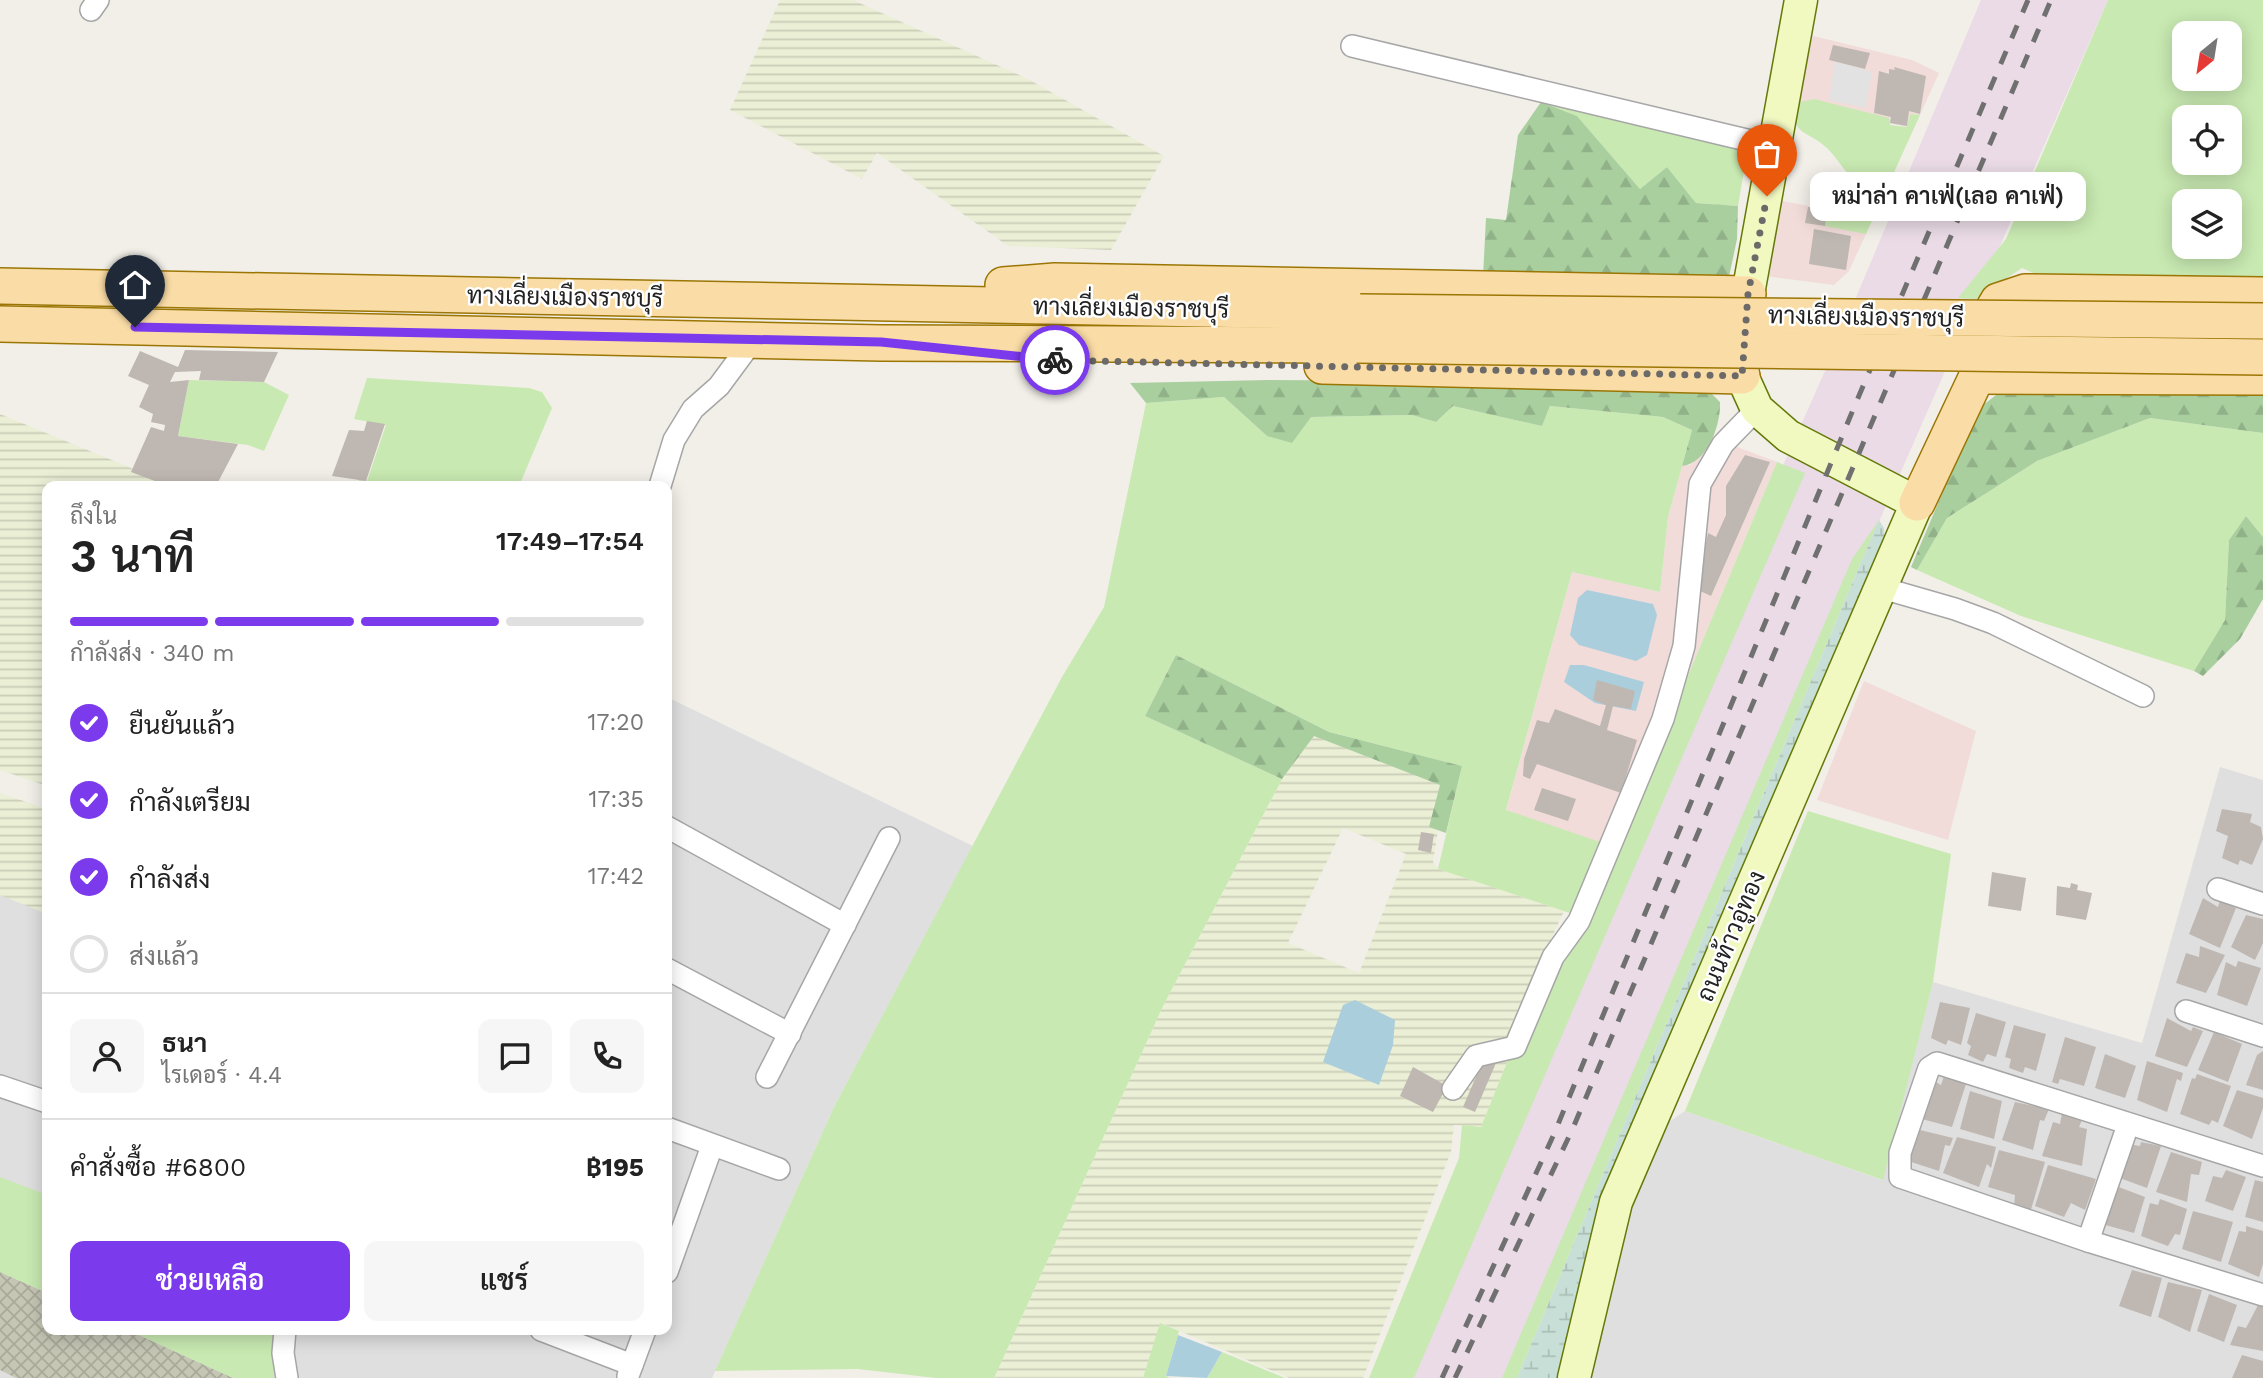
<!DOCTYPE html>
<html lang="th">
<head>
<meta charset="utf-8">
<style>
	:root { --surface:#fff; --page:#f6f6f6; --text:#222; --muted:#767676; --line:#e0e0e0; --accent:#7c3aed }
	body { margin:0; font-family:"Work Sans",Sarabun,sans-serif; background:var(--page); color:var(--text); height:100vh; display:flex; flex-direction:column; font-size:26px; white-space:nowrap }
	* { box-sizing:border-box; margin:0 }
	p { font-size:23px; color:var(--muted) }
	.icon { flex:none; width:38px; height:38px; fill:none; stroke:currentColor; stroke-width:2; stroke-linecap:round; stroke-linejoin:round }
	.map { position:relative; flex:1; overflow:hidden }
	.side { position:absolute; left:42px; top:481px; width:630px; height:854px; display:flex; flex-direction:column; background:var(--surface); border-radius:14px; box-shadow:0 4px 18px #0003 }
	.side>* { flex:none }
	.needle { width:46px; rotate:210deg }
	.tools { position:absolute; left:2172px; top:21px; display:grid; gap:14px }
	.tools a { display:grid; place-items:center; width:70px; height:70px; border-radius:14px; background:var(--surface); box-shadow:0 4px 18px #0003; font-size:35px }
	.pin { position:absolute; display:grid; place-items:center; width:60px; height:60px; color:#fff; margin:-72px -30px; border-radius:50% 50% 50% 0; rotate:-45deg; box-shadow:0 0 7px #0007 }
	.pin .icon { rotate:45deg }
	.courier { position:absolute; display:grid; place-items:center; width:70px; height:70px; margin:-35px; border:5px solid #7c3aed; border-radius:50%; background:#fff; color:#222; box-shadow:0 2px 9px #0007 }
	.bubble { position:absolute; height:49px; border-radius:14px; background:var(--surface); box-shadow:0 4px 18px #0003; font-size:23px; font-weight:600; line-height:49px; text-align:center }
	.headline em { font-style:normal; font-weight:600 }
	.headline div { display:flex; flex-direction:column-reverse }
	.headline { display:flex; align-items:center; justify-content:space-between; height:119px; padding:0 28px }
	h1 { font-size:46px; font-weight:600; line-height:52px }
	.bar { display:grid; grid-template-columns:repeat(4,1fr); gap:10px 7px; align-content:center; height:84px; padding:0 28px }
	.bar i { height:9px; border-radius:5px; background:var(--line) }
	.bar .on { background:var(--accent) }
	.bar p { grid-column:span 4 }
	.line { display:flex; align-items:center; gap:18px; padding:0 28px; border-top:2px solid var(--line) }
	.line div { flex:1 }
	.round { display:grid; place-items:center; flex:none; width:74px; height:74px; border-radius:14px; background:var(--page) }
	ol { padding:0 28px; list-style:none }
	li { display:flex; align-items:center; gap:21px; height:77px }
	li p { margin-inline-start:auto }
	li .icon { padding:7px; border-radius:50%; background:var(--accent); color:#fff; stroke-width:4 }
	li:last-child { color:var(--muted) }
	li i { width:38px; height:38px; border:4px solid var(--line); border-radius:50% }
	.action { display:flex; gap:14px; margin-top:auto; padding:14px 28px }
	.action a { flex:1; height:80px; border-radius:14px; background:var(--accent); color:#fff; font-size:28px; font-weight:600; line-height:80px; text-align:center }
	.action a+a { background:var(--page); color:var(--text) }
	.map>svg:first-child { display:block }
	.residential { fill:#e0dfdf }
	.commercial { fill:#f1dcd9 }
	.railway { fill:#eadbe6 }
	.construction { fill:url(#construction-cross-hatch) }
	.farmland { fill:url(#farmland-rules); fill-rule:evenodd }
	.grass { fill:#c8e9b1; fill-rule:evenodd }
	.forest { fill:url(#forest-firs) }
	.wetland { fill:url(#wetland-marsh) }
	.parking { fill:#e2e2e2 }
	.water { fill:#abcedd }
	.building { fill:#bfb8b2 }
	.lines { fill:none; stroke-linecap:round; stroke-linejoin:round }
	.street-casing { stroke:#a6a6a6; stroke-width:24 }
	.secondary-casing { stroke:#647908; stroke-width:35 }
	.primary-casing { stroke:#9b7604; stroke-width:38 }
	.street { stroke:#fff; stroke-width:21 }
	.secondary { stroke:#f1f8c0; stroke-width:32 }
	.primary { stroke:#fadca6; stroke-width:35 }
	.rail { stroke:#707070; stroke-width:5; stroke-dasharray:14 14; stroke-linecap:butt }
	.primary-bridge-casing { stroke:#9b7604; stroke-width:38; stroke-linecap:butt }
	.primary-bridge { stroke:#fadca6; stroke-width:35 }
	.done { stroke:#6b6a68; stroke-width:7; stroke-dasharray:0 12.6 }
	.route { stroke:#7c3aed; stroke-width:9 }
	.labels { text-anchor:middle; stroke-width:5; stroke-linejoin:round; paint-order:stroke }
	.street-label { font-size:24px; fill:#222; stroke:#fff }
</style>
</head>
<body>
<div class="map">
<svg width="2263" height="1378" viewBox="0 0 2263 1378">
	<defs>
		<pattern id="construction-cross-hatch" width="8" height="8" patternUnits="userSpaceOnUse" patternTransform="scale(1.75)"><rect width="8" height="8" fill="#c5c6b4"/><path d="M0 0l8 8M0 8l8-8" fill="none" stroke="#a9aa9a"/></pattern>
		<pattern id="farmland-rules" width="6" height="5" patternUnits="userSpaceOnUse" patternTransform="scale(1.75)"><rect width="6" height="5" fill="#ebefd6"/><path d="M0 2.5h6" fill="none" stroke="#c9cdb7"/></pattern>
		<pattern id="forest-firs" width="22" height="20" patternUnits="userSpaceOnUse" patternTransform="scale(1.75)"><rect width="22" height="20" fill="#a9cf9f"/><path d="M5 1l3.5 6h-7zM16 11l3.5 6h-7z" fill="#91b189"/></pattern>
		<pattern id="wetland-marsh" width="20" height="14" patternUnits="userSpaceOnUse" patternTransform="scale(1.75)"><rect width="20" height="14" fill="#c7dfd6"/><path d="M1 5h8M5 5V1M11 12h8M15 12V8" fill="none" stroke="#abbfb7"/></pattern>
	</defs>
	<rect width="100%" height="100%" fill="#f2efe9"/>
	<g class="residential">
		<path d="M667,697l306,149 -139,261 -122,271h-712v-568l47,15v505h620z"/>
		<path d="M2220,767l43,13v598h-701l102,-253 21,-14 197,69 51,-198 209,61z"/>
	</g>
	<g class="commercial">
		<path d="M1805,34l107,26 27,13 -19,42 -10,-1 -2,13 -113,-24z"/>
		<path d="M1778,200l81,16 -2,15 9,3 -17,37 -15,14 -70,-9z"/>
		<path d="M1711,437l66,25 -161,387 -110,-38 66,-239 88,20 8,-75 14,-51 8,-1 15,-13z"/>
		<path d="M1864,681l112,50 -28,109 -131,-40z"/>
	</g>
	<path class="railway" d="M1981,0h127l-605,1378h-118l137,-323 306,-691z"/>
	<path class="construction" d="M0,1272l47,21v37h81l105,48h-217l-16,-8z"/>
	<g class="farmland">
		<path d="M780,0h73l175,79 136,77 -53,94 -103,-4 -131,-93 -15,26 -132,-69z"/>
		<path d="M0,414l175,72h-128v300l-47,-16z"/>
		<path d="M1314,736l127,49 -11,42 8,3 -5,32 5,7 126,42 -58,124 10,5 -35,87 -27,-2 -3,27 -88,226h-74l-128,-55 -18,55h-149l169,-372 119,-227zM1343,828l63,26 -47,119 -71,-30z"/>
		<path d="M0,793l47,16v105l-47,-19z"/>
	</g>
	<g class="grass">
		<path d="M2108,0h155v285l-216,-6 -25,-11 -46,31 -18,-1 48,-59zM2184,33h46v46h-46zM2184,117h46v46h-46zM2184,201h46v46h-46z"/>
		<path d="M1547,95l194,54 6,4 -9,53 -42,-3 -29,-36 -27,22 -63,-73 -36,-14z"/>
		<path d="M1814,99l75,19 1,7 17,2 3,-13 10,1 -54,119 -41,-8 2,-16 20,4 5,-36c-9,-9 -16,-21 -25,-30 -19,-18 -37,-12 -32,-45z"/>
		<path d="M367,378l162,10 13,4 10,16 -33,78h-163l3,-6 8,1 19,-56 -32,-6z"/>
		<path d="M189,380l75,2 25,13 -25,56 -16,-6 -70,-9z"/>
		<path d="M1224,397l43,39 44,-19 101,-2 24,7 17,-16 89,20 8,-20 113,11 29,13 -24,87 -8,75 -88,-20 -66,238 97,33 -27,72 -138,-46 24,-103 -133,-34 -153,-77 -31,61 137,63 -119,227 -169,372h-58l-78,-9 -143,2 119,-264 228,-430 42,-70 42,-204z"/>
		<path d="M2150,418l113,15v104l-17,-21 -17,24 -4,80 -31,51 -173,-55 -104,-46 30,-52 90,-57z"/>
		<path d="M1777,462l28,11 -391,905h-45l90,-220 3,-33 19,2 35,-87 -10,-4 45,-97 19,9 46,-99z"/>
		<path d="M1879,520l-362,858h-15l350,-819z"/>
		<path d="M1808,811l143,43 -18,128 -50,198 -198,-69z"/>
		<path d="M0,1177l47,18v98l-47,-21z"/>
		<path d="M1160,1323l19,8 -13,45 4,2h-27z"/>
		<path d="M128,1330h148l-2,48h-41z"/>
		<path d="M1222,1352l63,26h-78z"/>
	</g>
	<g class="forest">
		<path d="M1541,102l36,14 63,73 27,-22 29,36 42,3 -1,33 -8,38h-246l3,-59 20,2 12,-85z"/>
		<path d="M1268,380l422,3 18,7 12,12c1,22 -12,61 -38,64l10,-36 -29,-13 -113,-11 -8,20 -89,-20 -17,16 -24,-7 -101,2 -19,26 -25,-7 -43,-39 -78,6 -16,-20z"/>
		<path d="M2263,390v43l-113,-15 -113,43 -90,57 -30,52 -6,-3 67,-158 22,-17z"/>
		<path d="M2246,516l17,21v62l-23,40 -37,37 -9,-5 31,-51 4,-80z"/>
		<path d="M1176,655l153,77 133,34 -16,67 -17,-6 11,-42 -126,-49 -32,43 -137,-63z"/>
	</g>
	<path class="wetland" d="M1879,520l5,8 1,20 -324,830h-44z"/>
	<path class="parking" d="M1835,61l37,11 -7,36 -36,-8z"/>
	<g class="water">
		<path d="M1587,590l66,14 4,11 -10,40 -11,6 -57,-16 -9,-10 8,-37z"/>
		<path d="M1570,665h14l60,17 -8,29 -41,-8 -31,-21z"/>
		<path d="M1355,1000l40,20 -2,25 -14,40 -56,-23 20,-57z"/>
		<path d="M1178,1335l44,17 -15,26 -41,-2z"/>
	</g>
	<g class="building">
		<path d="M1833,45l37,8 -5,16 -36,-9z"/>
		<path d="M1894,67l32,9 -6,38 -11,-3 -2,15 -17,-3 1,-6 -17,-4 5,-42 10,3v-5l6,1z"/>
		<path d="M1808,207l19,3 -2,16 -20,-3z"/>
		<path d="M1814,229l37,7 -5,34 -37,-6z"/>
		<path d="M185,350l93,2 -14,30 -65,-2 2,-9 -26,1 -5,10 19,-2 -11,56 60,8 -22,42h-48l-37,-14 20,-45 13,4 1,-6 -14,-3 2,-8 -14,-7 10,-22 -21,-9 12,-25 38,16z"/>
		<path d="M367,421l18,3 -19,57 -34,-5 17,-46 15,1z"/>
		<path d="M1745,455l25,7 -59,134 -15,-7 12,-56 8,4 10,-22v-29z"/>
		<path d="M1597,680l38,11 -4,18 -18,-3 -6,24 30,10 -16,53 -84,-29 -7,15 -7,-3 1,-17 13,-39 12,3 6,-14 45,17 6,-21 -13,-5z"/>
		<path d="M1542,788l34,11 -8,22 -34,-11z"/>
		<path d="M2222,809l30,5 -2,8 11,5 2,12 -11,26 -12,-5 -2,5 -16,-7 6,-22 -12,-5z"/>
		<path d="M1421,832l13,2 -3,19 -13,-3z"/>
		<path d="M1992,872l34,6 -5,33 -33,-5z"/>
		<path d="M2071,883l7,2 -1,5 15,3 -6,27 -30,-5 1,-29 13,2z"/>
		<path d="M2203,898l15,9 2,-7 16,8 -16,40 -31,-14z"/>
		<path d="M2246,915l17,4v24l-8,17 -24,-13z"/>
		<path d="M2200,946l25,9 -19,38 -30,-10 10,-30 13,4z"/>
		<path d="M2238,961l23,7 -14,38 -30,-11 9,-33 10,5z"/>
		<path d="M1940,1002l30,6 -9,37 -13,-5 -2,5 -15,-7z"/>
		<path d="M1976,1013l30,9 -10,35 -9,-3 -4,8 -15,-7 3,-9 -4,-3z"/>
		<path d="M2167,1018l24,13 2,-4 10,4 -16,36 -32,-11z"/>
		<path d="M2014,1025l32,9 -10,37 -11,-4 -2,6 -14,-5 2,-9 -6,-2z"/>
		<path d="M2214,1032l28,12 -14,38 -30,-12z"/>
		<path d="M2065,1037l31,10 -12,39 -24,-7 -2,5 -6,-2z"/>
		<path d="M2263,1051v39l-17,-5 11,-30z"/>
		<path d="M2105,1054l31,12 -11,32 -30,-10z"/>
		<path d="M1484,1058l12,5 -21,49 -12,-5z"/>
		<path d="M2147,1061l36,12 -2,8 -4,-2 -10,33 -30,-12z"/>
		<path d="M1413,1067l34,19 -14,26 -33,-16z"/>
		<path d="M2197,1074l34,12 -13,37 -6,-3 -3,5 -29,-11 12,-36 3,1z"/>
		<path d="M1944,1076l22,8 -14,43 -34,-9 13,-39 10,6z"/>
		<path d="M2237,1090l26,8v10l-11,31 -29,-13z"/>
		<path d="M1970,1091l32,10 -8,38 -34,-10z"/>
		<path d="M2015,1102l34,7 -5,12 -4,-1 -7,30 -31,-10z"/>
		<path d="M2062,1113l20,7 -3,7 8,2 -5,37 -40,-10 11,-34 7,2z"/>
		<path d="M1916,1129l37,9 -3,8 -5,-1 -6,26 -31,-10z"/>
		<path d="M1957,1137l39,10 -5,21 -4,-4 -8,23 -36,-14z"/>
		<path d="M2141,1142l20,4 -14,42 -30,-11 11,-33 12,2z"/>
		<path d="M1999,1150l46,12 -15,51 -16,-6 1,-12 -27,-8z"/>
		<path d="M2171,1152l31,10 -3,13 -8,-1 -4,28 -31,-10z"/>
		<path d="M2048,1165l48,14 -11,31 -14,-7 -7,14 -29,-11z"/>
		<path d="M2226,1170l20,7 -13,34 -28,-10 8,-25 9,2z"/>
		<path d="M2255,1180l8,2v40l-18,-5z"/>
		<path d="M2116,1186l29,11 -11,36 -32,-9z"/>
		<path d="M2160,1199l27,10 -7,26 -5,-1 -7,12 -27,-10 9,-33 8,2z"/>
		<path d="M2193,1211l40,11 -12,40 -39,-13z"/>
		<path d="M2246,1226l17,5v33l-4,13 -31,-13 11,-33 7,1z"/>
		<path d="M2132,1270l30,8 -11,39 -32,-11z"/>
		<path d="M2168,1282l34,8 -12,42 -32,-15z"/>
		<path d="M2209,1294l28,11 -13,37 -27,-11z"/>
		<path d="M2258,1305l5,2v44l-33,-6 8,-19 8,2z"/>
		<path d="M2242,1355l21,6v17h-31z"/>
	</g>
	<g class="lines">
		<g class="street-casing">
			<g id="street">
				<path d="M91,10l7,-10"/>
				<path d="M1352,46l424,101"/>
				<path d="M660,486l14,-46 19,-31 26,-23 34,-46"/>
				<path d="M1882,588l73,21 38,14 150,73"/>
				<path d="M667,827l178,98"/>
				<path d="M2218,889l45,15"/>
				<path d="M667,969l123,65"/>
				<path d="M2186,1011l77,25"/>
				<path d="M767,1077l122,-239"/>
				<path d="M0,1086l47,16"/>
				<path d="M1453,1089l23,-33 39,-9 38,-90 26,-36 84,-202 21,-73 16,-162 23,-40 34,-35"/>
				<path d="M667,1128l112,41"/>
				<path d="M2263,1166l-326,-103 -8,5 -29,85v24l188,64 175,54"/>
				<path d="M2088,1241l40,-116"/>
				<path d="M667,1272l45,-126"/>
				<path d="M285,1330l-2,23 4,25"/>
				<path d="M541,1330l91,35"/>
				<path d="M628,1376l17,-46"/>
			</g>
		</g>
		<g class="secondary-casing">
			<path id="secondary" d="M1574,1378l42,-176 301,-699 -129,-67 -31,-27 -15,-33 6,-82 53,-294"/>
		</g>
		<g class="primary-casing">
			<g id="primary">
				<path d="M1003,285l52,-4 693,13"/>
				<path d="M0,286l1360,26"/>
				<path d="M2263,295l-238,-3 -27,9 -17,29 -4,46 286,1"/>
				<path d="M0,324l881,19 476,2"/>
				<path d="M1322,366l420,10"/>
				<path d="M1917,503l60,-127"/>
			</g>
		</g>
		<use href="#street" class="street"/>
		<use href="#secondary" class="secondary"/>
		<use href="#primary" class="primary"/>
		<g class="rail">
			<path d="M1442,1378l112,-244 301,-729 173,-405"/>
			<path d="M1455,1378l118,-250 478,-1128"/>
		</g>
		<g class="primary-bridge-casing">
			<g id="primary-bridge">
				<path d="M1360,312l903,9"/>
				<path d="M1357,345l906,12"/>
			</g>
		</g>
		<use href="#primary-bridge" class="primary-bridge"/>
	</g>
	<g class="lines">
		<path class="done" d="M1055,360l687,16 6,-82 19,-98"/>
		<path class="route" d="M135,327l746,15 174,18"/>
	</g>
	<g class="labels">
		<g class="street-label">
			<text transform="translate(565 297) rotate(1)" y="8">ทางเลี่ยงเมืองราชบุรี</text>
			<text transform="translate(1131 308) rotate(1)" y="8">ทางเลี่ยงเมืองราชบุรี</text>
			<text transform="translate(1866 317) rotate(1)" y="8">ทางเลี่ยงเมืองราชบุรี</text>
			<text transform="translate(1731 936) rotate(-67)" y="8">ถนนท้าวอู่ทอง</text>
		</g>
	</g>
</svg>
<div class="tools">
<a><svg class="needle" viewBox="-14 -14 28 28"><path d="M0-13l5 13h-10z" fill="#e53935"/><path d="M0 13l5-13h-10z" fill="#767676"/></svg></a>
<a><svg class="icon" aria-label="locate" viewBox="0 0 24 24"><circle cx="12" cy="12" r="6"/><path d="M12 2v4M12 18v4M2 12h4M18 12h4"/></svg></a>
<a><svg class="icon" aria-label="layers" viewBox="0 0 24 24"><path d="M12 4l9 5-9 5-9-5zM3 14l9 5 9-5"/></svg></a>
</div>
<div class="pin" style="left:1767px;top:196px;background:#ea580c"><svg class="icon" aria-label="bag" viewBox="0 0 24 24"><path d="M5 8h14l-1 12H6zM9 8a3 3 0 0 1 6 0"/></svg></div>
<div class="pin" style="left:135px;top:327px;background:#1f2937"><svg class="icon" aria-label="home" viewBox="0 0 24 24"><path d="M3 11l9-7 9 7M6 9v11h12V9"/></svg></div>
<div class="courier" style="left:1055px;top:360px"><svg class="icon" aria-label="bike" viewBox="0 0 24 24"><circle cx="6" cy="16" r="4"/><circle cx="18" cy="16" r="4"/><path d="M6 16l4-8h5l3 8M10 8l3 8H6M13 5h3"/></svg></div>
<div class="bubble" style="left:1810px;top:172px;width:276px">หม่าล่า คาเฟ่(เลอ คาเฟ่)</div>
<section class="side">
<div class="headline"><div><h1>3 นาที</h1><p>ถึงใน</p></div><em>17:49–17:54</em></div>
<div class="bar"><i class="on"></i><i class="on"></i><i class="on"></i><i></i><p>กำลังส่ง · 340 m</p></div>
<ol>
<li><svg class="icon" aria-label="check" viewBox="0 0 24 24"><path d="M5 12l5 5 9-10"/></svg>ยืนยันแล้ว<p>17:20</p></li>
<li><svg class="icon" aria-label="check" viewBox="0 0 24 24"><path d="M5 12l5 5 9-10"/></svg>กำลังเตรียม<p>17:35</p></li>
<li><svg class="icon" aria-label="check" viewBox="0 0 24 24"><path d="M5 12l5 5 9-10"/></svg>กำลังส่ง<p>17:42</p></li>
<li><i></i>ส่งแล้ว</li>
</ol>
<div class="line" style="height:126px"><a class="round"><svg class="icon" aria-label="person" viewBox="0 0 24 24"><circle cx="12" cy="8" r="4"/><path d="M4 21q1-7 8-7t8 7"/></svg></a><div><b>ธนา</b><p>ไรเดอร์ · 4.4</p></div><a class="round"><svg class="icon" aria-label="chat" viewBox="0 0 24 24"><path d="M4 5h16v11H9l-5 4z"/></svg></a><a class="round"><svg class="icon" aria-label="phone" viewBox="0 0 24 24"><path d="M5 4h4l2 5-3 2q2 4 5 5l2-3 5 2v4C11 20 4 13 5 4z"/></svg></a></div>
<div class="line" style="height:91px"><div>คำสั่งซื้อ #6800</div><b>฿195</b></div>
<div class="action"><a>ช่วยเหลือ</a><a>แชร์</a></div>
</section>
</div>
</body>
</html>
